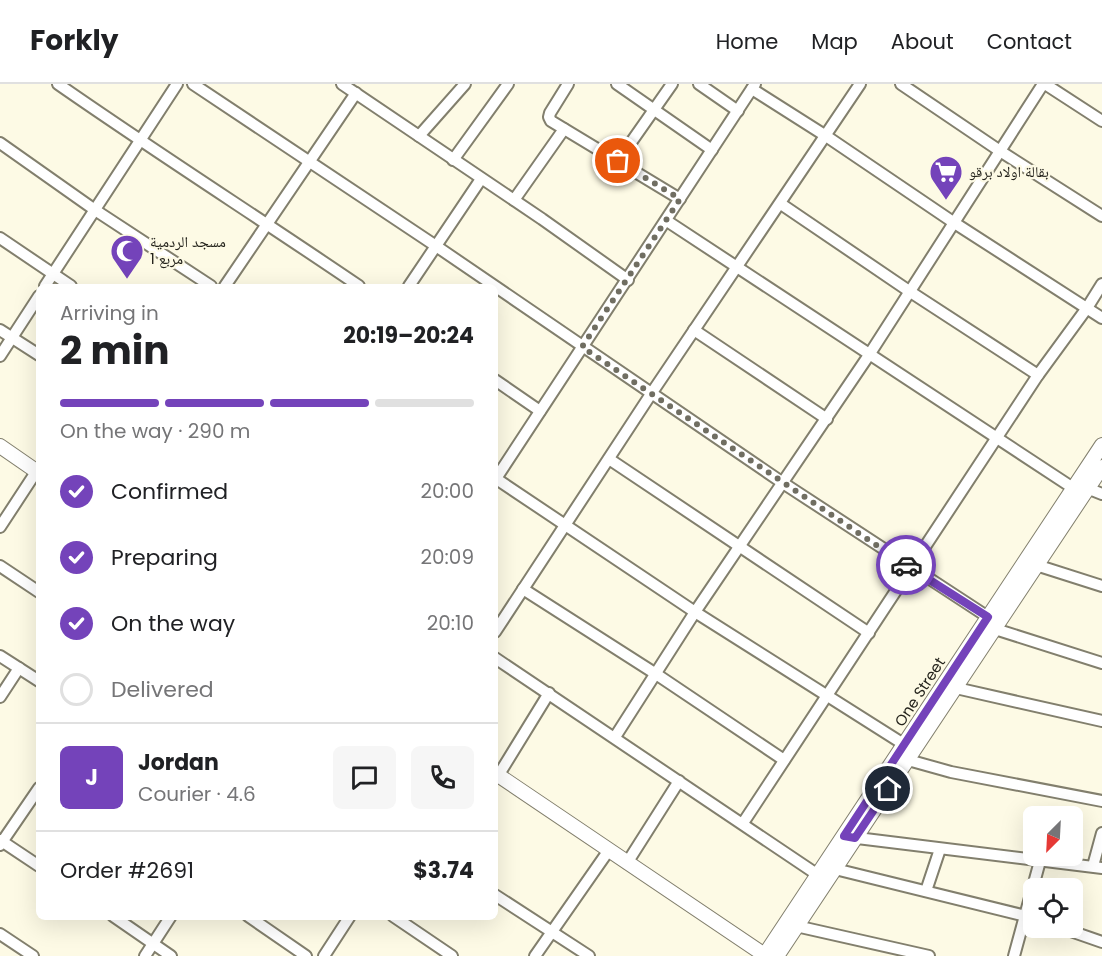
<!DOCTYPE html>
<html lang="en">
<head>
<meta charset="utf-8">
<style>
	:root { --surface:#fff; --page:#f6f6f6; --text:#202124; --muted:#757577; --line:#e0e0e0; --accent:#7443ba }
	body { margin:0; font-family:Poppins,"Noto Naskh Arabic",sans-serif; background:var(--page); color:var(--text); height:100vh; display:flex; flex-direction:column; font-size:22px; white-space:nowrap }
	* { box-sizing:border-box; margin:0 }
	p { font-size:20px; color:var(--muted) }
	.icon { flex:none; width:33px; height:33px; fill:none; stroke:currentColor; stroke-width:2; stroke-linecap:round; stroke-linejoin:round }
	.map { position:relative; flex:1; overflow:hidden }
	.panel { position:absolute; left:36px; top:200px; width:462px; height:636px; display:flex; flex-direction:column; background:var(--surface); border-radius:9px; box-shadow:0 6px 24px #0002 }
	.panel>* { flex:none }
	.needle { width:39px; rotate:204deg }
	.tools { position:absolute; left:1023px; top:722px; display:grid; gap:12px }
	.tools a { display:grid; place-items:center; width:60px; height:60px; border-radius:9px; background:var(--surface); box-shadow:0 6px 24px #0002; font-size:30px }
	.pin { position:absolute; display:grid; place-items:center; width:51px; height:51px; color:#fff; margin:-26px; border:3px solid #fff; border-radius:50%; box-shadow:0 2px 6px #0007 }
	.courier { position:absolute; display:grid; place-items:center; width:60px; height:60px; margin:-30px; border:4px solid #7443ba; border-radius:50%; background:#fff; color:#222; box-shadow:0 2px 8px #0007 }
	.head em { font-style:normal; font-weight:700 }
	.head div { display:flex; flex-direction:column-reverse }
	.head { display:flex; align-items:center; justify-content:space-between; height:102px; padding:0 24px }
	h1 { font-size:39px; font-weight:700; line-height:45px }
	.bar { display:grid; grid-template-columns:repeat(4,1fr); gap:9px 6px; align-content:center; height:72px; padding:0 24px }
	.bar i { height:8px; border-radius:4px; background:var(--line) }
	.bar .on { background:var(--accent) }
	.bar p { grid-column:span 4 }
	.line { display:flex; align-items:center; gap:15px; padding:0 24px; border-top:2px solid var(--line) }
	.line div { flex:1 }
	.round { display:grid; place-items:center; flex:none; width:63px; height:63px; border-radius:9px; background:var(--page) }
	ol { padding:0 24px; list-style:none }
	li { display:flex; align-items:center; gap:18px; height:66px }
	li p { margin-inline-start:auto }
	li .icon { padding:6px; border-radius:50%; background:var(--accent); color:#fff; stroke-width:4 }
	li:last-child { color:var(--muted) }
	li i { width:33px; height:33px; border:3px solid var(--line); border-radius:50% }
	header { display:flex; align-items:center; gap:36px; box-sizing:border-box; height:84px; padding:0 30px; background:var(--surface); border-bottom:2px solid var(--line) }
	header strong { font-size:28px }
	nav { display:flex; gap:33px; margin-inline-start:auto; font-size:21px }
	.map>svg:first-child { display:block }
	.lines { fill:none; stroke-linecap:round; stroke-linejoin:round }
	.minor-casing { stroke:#827f6d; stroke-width:14 }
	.tertiary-casing { stroke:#827f6d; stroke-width:16 }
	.minor { stroke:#fff; stroke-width:10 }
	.tertiary { stroke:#fff; stroke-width:14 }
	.done { stroke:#706e62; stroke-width:6; stroke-dasharray:0 10.8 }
	.route { stroke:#7443ba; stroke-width:8 }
	.labels { text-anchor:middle; stroke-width:4.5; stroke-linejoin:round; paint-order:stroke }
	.poi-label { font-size:15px; fill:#24231c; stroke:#fdfae5; text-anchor:start }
	.street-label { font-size:15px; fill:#24231c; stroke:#fdfae5 }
</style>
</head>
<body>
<header>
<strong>Forkly</strong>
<nav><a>Home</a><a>Map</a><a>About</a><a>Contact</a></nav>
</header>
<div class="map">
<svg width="1102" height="872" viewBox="0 0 1102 872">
	<rect width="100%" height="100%" fill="#fdfae5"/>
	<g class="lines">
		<g class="minor-casing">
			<g id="minor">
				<path d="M58,0c99,69 201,134 301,202"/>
				<path d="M193,0l243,162 347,237 205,134"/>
				<path d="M342,0l200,135 86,61"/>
				<path d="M568,0l-18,29 -1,4 2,4 129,78"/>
				<path d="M617,0l95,66"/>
				<path d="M699,0l39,27"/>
				<path d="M901,0l99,67 102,65"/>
				<path d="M1045,0l57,37"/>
				<path d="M752,5l74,47 127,86 149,96"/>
				<path d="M419,52l46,-52"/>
				<path d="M0,59l95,67 116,76"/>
				<path d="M453,76l55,-76"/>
				<path d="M618,77l54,-77"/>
				<path d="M514,116l50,-71"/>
				<path d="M781,120l128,87 129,84"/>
				<path d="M667,137l406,267"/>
				<path d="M0,154l71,48"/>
				<path d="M45,202l132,-202"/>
				<path d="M225,202l131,-193"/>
				<path d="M409,202l72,-107"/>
				<path d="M0,246l39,25"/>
				<path d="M694,246l133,89"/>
				<path d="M0,272l39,-60"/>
				<path d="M495,296l45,31"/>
				<path d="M609,375l260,174"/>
				<path d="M495,394l200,134 210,133"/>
				<path d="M495,396l260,-396"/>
				<path d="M1087,404l15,6"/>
				<path d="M0,443l36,-55"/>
				<path d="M1036,481l66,21"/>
				<path d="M0,482l39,26"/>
				<path d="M523,505l133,85 128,86"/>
				<path d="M995,545l107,34"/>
				<path d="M495,548l156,-238 209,-310"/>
				<path d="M0,572l39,25"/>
				<path d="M495,574l323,217"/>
				<path d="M956,604l146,33"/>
				<path d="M0,613l19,-29"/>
				<path d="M615,653l80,-125 174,-257 174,-271"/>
				<path d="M908,676l43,12 151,29"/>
				<path d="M498,692l51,-83"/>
				<path d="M743,739l295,-448 49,-67 15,-24"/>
				<path d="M849,753l253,31"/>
				<path d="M0,756l39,26"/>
				<path d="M0,761l39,-57"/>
				<path d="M627,779l52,-82"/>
				<path d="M1093,782l9,-33"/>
				<path d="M835,785l199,49"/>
				<path d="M926,807l14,-42"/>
				<path d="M495,811l94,61"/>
				<path d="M113,832l58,40"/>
				<path d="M248,832l58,40"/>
				<path d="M393,832l59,40"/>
				<path d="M796,842l133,30"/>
				<path d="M1059,843l43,15"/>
				<path d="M0,850l33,22"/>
				<path d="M145,872l26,-40"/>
				<path d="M324,872l26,-40"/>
				<path d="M535,872l74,-106"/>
				<path d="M1014,872l26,-95"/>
			</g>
		</g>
		<g class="tertiary-casing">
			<g id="tertiary">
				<path d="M0,362l39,27"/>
				<path d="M495,689l271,183"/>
				<path d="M764,872l338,-511"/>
				<path d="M777,872l325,-489"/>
			</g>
		</g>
		<use href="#minor" class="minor"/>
		<use href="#tertiary" class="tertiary"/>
	</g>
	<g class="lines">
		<path class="done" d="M618,77l62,38 -98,148 324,218"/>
		<path class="route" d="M888,705l-33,49 -11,-2 144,-219 -82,-52"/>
	</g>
	<defs>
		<g id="supermarket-pin" transform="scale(1.725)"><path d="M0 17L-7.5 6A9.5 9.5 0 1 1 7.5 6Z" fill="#7443ba" stroke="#fdfae5"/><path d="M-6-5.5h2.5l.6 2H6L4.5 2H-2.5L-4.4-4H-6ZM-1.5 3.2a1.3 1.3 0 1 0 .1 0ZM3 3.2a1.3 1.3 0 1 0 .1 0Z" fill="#fff"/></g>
		<g id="mosque-pin" transform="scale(1.725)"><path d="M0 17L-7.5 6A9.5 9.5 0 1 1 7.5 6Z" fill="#7443ba" stroke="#fdfae5"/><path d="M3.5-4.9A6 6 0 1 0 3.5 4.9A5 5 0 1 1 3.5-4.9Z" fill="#fff"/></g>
	</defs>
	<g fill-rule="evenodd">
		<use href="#supermarket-pin" x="946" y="88"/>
		<use href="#mosque-pin" x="127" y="167"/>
	</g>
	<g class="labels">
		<g class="poi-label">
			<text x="969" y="93">بقالة اولاد برقو</text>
			<text x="150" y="163">مسجد الردمية<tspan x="150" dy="17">مربع 1</tspan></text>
		</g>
		<g class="street-label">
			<text transform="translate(920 608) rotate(-57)" y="5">One Street</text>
		</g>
	</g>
</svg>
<div class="tools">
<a><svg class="needle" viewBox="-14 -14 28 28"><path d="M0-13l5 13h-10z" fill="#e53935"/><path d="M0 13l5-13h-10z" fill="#757577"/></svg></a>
<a><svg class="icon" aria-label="locate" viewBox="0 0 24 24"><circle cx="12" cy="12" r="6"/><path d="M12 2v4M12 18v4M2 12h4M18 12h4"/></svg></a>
</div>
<div class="pin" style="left:618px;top:77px;background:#ea580c"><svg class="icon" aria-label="bag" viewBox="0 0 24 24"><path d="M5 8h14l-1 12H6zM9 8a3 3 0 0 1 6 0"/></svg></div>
<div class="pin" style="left:888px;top:705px;background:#1f2937"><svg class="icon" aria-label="home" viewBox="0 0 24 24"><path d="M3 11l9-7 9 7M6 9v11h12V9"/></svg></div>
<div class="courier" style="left:906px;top:481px"><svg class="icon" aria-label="car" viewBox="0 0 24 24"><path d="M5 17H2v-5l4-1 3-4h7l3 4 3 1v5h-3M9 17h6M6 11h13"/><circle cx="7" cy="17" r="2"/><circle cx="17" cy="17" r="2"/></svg></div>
<section class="panel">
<div class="head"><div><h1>2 min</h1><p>Arriving in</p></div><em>20:19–20:24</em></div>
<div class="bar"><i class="on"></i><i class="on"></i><i class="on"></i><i></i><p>On the way · 290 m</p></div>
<ol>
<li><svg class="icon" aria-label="check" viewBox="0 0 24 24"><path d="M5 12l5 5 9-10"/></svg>Confirmed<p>20:00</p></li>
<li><svg class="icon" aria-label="check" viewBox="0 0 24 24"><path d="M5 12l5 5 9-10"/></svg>Preparing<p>20:09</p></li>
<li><svg class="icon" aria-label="check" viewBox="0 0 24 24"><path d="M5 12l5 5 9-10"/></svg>On the way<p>20:10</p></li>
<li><i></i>Delivered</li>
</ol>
<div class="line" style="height:108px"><b class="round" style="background:var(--accent);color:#fff">J</b><div><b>Jordan</b><p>Courier · 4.6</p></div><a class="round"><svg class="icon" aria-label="chat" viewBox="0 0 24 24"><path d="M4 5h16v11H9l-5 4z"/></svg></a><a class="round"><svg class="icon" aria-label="phone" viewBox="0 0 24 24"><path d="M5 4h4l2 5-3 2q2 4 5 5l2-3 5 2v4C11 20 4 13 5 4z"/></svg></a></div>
<div class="line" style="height:78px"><div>Order #2691</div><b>$3.74</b></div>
</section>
</div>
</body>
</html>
